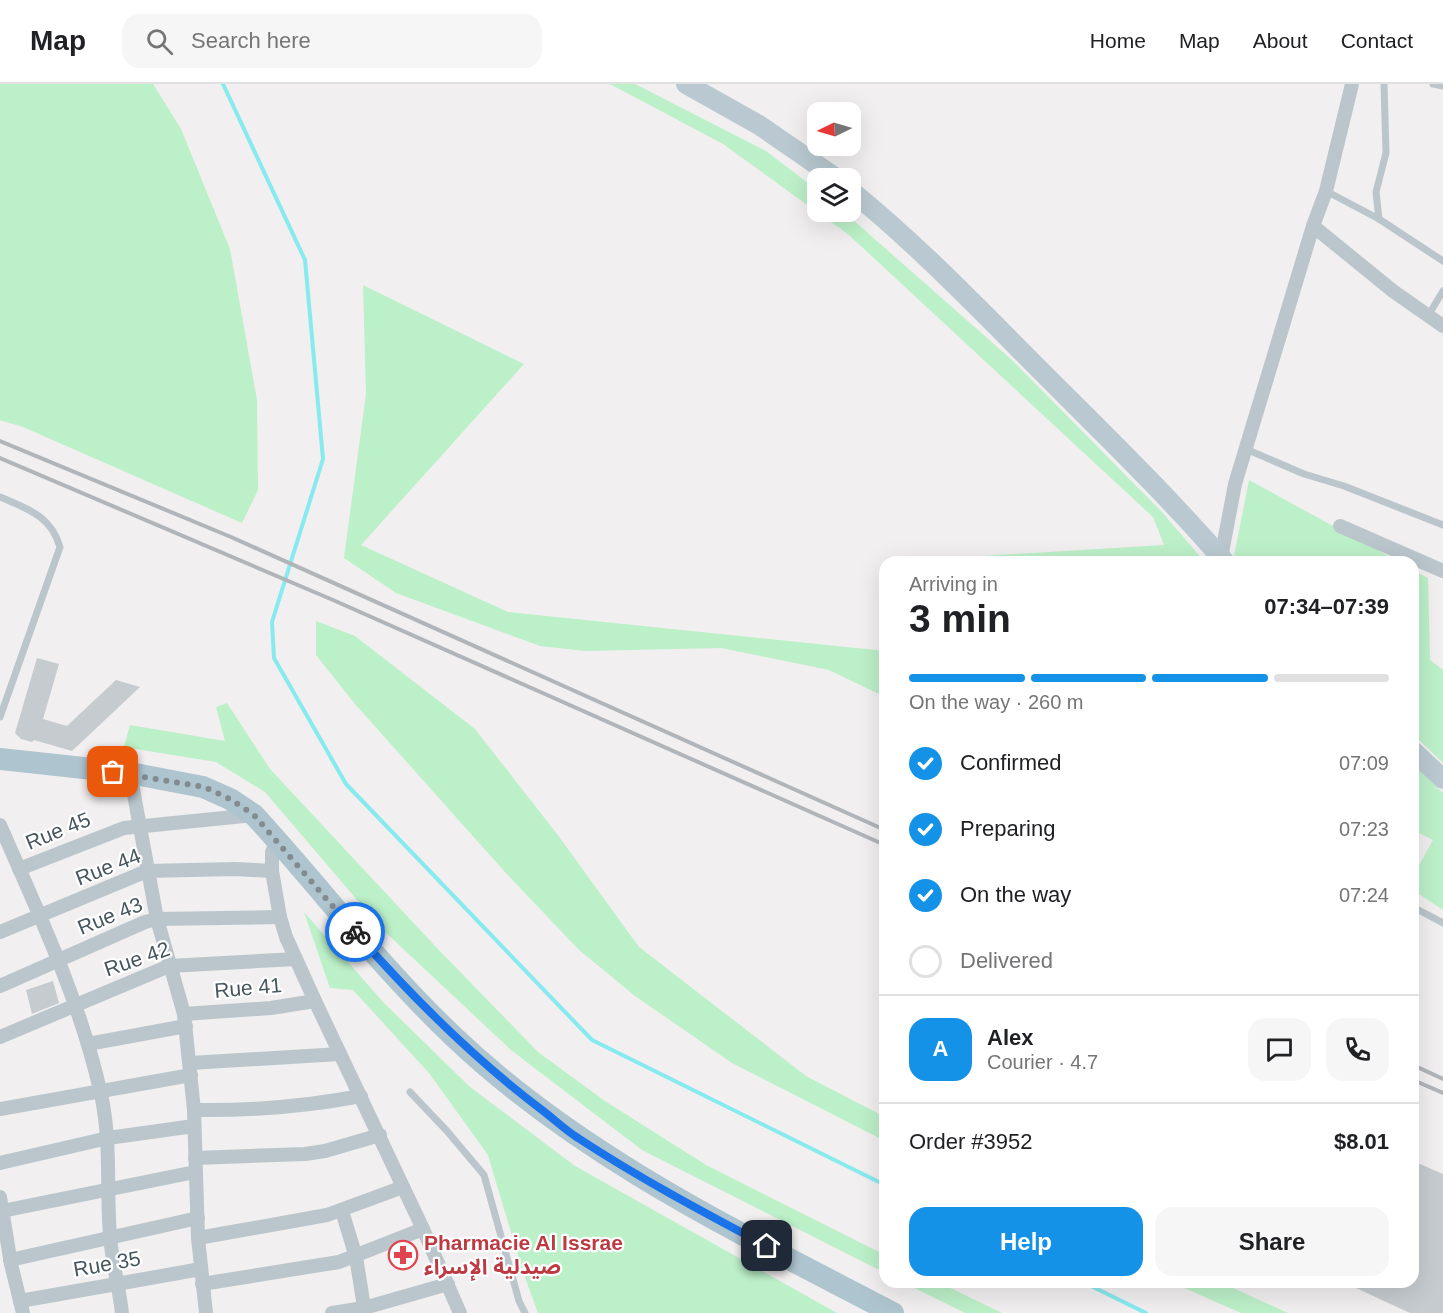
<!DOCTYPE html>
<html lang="en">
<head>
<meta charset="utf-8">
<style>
	:root { --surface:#fff; --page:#f6f6f6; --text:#202124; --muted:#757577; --line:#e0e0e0; --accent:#1392e7 }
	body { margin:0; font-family:Helvetica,"Noto Sans Arabic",sans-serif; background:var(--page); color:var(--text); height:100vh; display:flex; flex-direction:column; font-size:22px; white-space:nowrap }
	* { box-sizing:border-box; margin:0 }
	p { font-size:20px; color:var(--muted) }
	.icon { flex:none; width:33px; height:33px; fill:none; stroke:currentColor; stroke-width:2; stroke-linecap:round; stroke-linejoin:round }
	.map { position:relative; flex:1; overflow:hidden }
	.drawer { position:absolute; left:879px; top:472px; width:540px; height:732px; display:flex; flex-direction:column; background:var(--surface); border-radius:18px; box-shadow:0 6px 24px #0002 }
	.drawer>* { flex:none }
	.needle { width:39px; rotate:265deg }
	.fabs { position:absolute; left:807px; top:18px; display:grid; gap:12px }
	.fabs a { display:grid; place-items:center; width:54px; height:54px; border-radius:12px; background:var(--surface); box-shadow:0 6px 24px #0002; font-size:30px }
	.pin { position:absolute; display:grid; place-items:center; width:51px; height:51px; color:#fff; margin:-26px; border-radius:12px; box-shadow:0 3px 9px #0006 }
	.courier { position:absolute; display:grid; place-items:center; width:60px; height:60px; margin:-30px; border:4px solid #1a73e8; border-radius:50%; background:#fff; color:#222; box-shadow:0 2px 8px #0007 }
	.overview em { font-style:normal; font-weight:800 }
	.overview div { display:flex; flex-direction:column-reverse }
	.overview { display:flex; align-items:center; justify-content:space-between; height:102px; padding:0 30px }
	h1 { font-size:39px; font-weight:800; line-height:45px }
	.bar { display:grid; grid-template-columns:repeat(4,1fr); gap:9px 6px; align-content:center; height:72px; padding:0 30px }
	.bar i { height:8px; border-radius:4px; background:var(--line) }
	.bar .on { background:var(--accent) }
	.bar p { grid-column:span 4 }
	.line { display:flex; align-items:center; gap:15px; padding:0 30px; border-top:2px solid var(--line) }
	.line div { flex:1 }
	.round { display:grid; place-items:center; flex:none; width:63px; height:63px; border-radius:18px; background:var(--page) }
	ol { padding:0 30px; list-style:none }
	li { display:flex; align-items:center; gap:18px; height:66px }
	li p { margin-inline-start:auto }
	li .icon { padding:6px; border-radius:50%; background:var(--accent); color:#fff; stroke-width:4 }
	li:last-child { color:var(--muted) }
	li i { width:33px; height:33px; border:3px solid var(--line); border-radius:50% }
	.primary-button { display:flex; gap:12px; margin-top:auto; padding:12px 30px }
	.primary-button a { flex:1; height:69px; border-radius:18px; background:var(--accent); color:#fff; font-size:24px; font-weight:800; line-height:69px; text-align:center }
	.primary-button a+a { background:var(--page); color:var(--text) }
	header { display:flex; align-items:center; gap:36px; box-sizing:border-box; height:84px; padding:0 30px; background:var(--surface); border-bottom:2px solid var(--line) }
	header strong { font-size:28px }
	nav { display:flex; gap:33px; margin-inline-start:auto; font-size:21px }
	.search { width:420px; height:54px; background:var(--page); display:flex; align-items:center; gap:15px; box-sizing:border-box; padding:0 21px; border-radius:18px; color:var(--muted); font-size:22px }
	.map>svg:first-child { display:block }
	.green { fill:#bcf0c8 }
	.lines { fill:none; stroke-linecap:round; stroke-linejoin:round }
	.stream { stroke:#87eaef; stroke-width:4 }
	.building { fill:#c5cbcf }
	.lane { stroke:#bac6cc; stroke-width:7 }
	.street { stroke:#bac6cc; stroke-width:14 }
	.secondary { stroke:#bac9d1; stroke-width:20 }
	.primary { stroke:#aec4cf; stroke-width:22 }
	.rail { stroke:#b1b5b9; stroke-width:4 }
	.done { stroke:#828c90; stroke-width:6; stroke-dasharray:0 10.8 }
	.route { stroke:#1a73e8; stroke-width:8 }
	.labels { text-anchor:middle; stroke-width:4.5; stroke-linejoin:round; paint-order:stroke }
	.street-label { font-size:21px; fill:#46565d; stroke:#fff }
	.health-label { font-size:21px; font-weight:bold; fill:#be3a42; stroke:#fff; text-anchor:start }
</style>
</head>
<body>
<header>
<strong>Map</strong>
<div class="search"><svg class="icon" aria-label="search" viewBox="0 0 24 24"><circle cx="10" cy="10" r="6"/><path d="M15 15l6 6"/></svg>Search here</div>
<nav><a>Home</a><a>Map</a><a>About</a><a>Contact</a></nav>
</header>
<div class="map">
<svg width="1443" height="1229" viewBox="0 0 1443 1229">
	<rect width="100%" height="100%" fill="#f1efef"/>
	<g class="green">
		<path d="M0,0h153l28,45 49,120 27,151 1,90 -16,33 -219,-96 -23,-7z"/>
		<path d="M610,0h25l131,67 51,39 1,22h26l168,148 148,150 45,52h-227l5,-6 181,-11 -11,-28 -304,-282 -126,-91z"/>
		<path d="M363,201l161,79 -163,181 147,67 377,39v46l-56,-27 -108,-22 -136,3 -45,-5 -144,-53 -52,-35 22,-164z"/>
		<path d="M1249,396l150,82h-158l-7,-6z"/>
		<path d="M1413,486l15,8 2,82 13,10v93l-30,-29z"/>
		<path d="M316,537l39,15 120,93 82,105 82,113 167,129 79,41v24l-153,-78 -97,-67 -57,-47 -73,-77 -150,-168 -39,-49z"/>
		<path d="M227,619l43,66 166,178 102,105 67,49 101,64 179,90v18l-243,-123 -131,-100 -130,-122 -116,-136 -49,-30 -92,-15 6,-22 95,16 -9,-34z"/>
		<path d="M1413,680l30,29v117l-30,-20v-14l20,-36 -20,-10z"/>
		<path d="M304,828l80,91 86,84 105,79 262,147h-299l-17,-47 -33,-111 -59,-82 -76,-83 -23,-2z"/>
		<path d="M904,1199h36l62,30h-37z"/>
		<path d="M1173,1199h49l66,30h-47z"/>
	</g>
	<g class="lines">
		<g class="stream">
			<path d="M223,0l82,176 18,199 -51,163 2,36 72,126 246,256 293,145"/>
			<path d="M1083,1198l63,31"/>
		</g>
	</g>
	<g class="building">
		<path d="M37,574l22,6 -16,55 24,7 49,-46 24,7 -68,64 -38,-11 -2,2 -11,-3 -6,-6z"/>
		<path d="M53,897l6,22 -27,11 -6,-24z"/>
		<path d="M1413,1077l30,13v139h-33l-67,-31h70z"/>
	</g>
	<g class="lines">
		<g class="lane">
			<path d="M1433,0l10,2"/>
			<path d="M1326,107l53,28 64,42"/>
			<path d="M1379,135l-3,-27 10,-39 -2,-69"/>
			<path d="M1428,232l15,-25"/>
			<path d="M1246,365l58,25 40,12 99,39"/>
			<path d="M0,413c28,12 51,19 60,50l-60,170"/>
			<path d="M1413,823l30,16"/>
			<path d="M410,1008l37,39 37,44 35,126 6,12"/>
		</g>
		<g class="street">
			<path d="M1313,142l80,65 50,35"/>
			<path d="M1340,442l103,45"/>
			<path d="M1221,474l14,-74 78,-258 13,-35 26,-107"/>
			<path d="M130,689l27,146 27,95 10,96 4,128 8,75"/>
			<path d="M0,741c38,87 79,173 100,265 12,50 6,97 10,146 2,26 9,51 12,77"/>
			<path d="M277,757l-5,11v19l8,46 6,20 29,64 108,228 37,84"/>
			<path d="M19,785l105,-41 130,-13"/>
			<path d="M0,848l147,-61 88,-2 37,2"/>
			<path d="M0,902l145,-64 12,-3 123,-2"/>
			<path d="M184,930l87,-6 44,-7"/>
			<path d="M0,953l169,-71 127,-7"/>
			<path d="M88,960l98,-18"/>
			<path d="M190,979l150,-9"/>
			<path d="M0,1025l191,-34"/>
			<path d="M194,1026c59,1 109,-3 167,-14"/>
			<path d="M195,1074l110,-4 20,-3 55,-16"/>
			<path d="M0,1079l108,-25 86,-12"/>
			<path d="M0,1113l11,67 12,49"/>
			<path d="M2,1127l193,-39"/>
			<path d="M342,1127l14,46 9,56"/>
			<path d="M198,1154l129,-23 76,-28"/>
			<path d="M10,1176l188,-42"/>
			<path d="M202,1200l137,-22 84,-33"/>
			<path d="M20,1217l181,-32"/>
			<path d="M332,1229l32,-5 84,-24"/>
		</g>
		<g class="secondary">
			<path d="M686,0l73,41 77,53"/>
			<path d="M850,106c67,54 128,118 189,179 63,63 128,126 186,193"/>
			<path d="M1413,667l30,28"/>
		</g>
		<path class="primary" d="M0,675l130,14 73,14 27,12 24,16c67,73 127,153 200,222 126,120 286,196 439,276"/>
		<g class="rail">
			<path d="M0,357l231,96 654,293"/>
			<path d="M0,374l333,142 552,245"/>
			<path d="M1413,981l30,14"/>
			<path d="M1413,996l30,13"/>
		</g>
	</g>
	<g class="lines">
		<path class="done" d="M113,688l91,15 26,12 24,16 101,117"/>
		<path class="route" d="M355,848c57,65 118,126 187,178 12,9 23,20 36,28 61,40 125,74 189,108"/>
	</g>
	<defs>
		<g id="pharmacy-ring" transform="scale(1.5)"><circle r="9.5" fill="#fff" stroke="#e0444e" stroke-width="1.5"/><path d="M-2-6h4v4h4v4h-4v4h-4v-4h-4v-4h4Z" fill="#e0444e"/></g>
	</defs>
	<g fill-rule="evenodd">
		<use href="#pharmacy-ring" x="403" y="1171"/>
	</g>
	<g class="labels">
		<g class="street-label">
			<text transform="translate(58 747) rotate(-22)" y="7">Rue 45</text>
			<text transform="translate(108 783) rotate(-21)" y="7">Rue 44</text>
			<text transform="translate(110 832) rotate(-22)" y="7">Rue 43</text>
			<text transform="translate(137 875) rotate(-19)" y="7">Rue 42</text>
			<text transform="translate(248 904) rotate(-5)" y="7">Rue 41</text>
			<text transform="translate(107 1180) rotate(-10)" y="7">Rue 35</text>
		</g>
		<g class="health-label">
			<text x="424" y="1166">Pharmacie Al Issrae<tspan x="424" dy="24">صيدلية الإسراء</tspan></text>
		</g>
	</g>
</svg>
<div class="fabs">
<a><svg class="needle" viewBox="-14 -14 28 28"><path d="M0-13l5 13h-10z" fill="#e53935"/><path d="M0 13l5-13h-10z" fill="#757577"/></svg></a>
<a><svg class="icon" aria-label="layers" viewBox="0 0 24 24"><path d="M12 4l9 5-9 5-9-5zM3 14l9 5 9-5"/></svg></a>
</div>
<div class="pin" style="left:113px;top:688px;background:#ea580c"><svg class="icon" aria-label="bag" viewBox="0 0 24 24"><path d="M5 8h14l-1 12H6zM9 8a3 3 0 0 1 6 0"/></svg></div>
<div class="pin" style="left:767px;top:1162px;background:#1f2937"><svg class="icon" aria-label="home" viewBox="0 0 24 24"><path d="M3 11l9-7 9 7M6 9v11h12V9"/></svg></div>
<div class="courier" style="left:355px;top:848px"><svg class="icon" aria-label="bike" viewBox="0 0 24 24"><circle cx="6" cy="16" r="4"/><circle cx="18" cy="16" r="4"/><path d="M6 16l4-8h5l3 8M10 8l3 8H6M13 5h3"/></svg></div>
<section class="drawer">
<div class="overview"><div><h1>3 min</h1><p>Arriving in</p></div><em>07:34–07:39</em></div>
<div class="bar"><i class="on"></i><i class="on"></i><i class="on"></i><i></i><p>On the way · 260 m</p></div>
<ol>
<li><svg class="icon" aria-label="check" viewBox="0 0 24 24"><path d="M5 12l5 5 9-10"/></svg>Confirmed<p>07:09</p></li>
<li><svg class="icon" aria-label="check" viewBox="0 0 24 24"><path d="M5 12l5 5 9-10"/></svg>Preparing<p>07:23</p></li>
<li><svg class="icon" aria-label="check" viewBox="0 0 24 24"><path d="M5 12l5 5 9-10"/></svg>On the way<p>07:24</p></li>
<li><i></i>Delivered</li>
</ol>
<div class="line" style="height:108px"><b class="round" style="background:var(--accent);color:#fff">A</b><div><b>Alex</b><p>Courier · 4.7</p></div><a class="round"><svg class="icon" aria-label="chat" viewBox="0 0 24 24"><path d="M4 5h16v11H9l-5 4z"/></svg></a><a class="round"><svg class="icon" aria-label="phone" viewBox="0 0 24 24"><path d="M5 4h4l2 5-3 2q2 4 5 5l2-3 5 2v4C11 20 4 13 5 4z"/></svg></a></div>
<div class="line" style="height:78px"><div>Order #3952</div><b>$8.01</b></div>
<div class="primary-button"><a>Help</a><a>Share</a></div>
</section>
</div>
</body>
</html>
